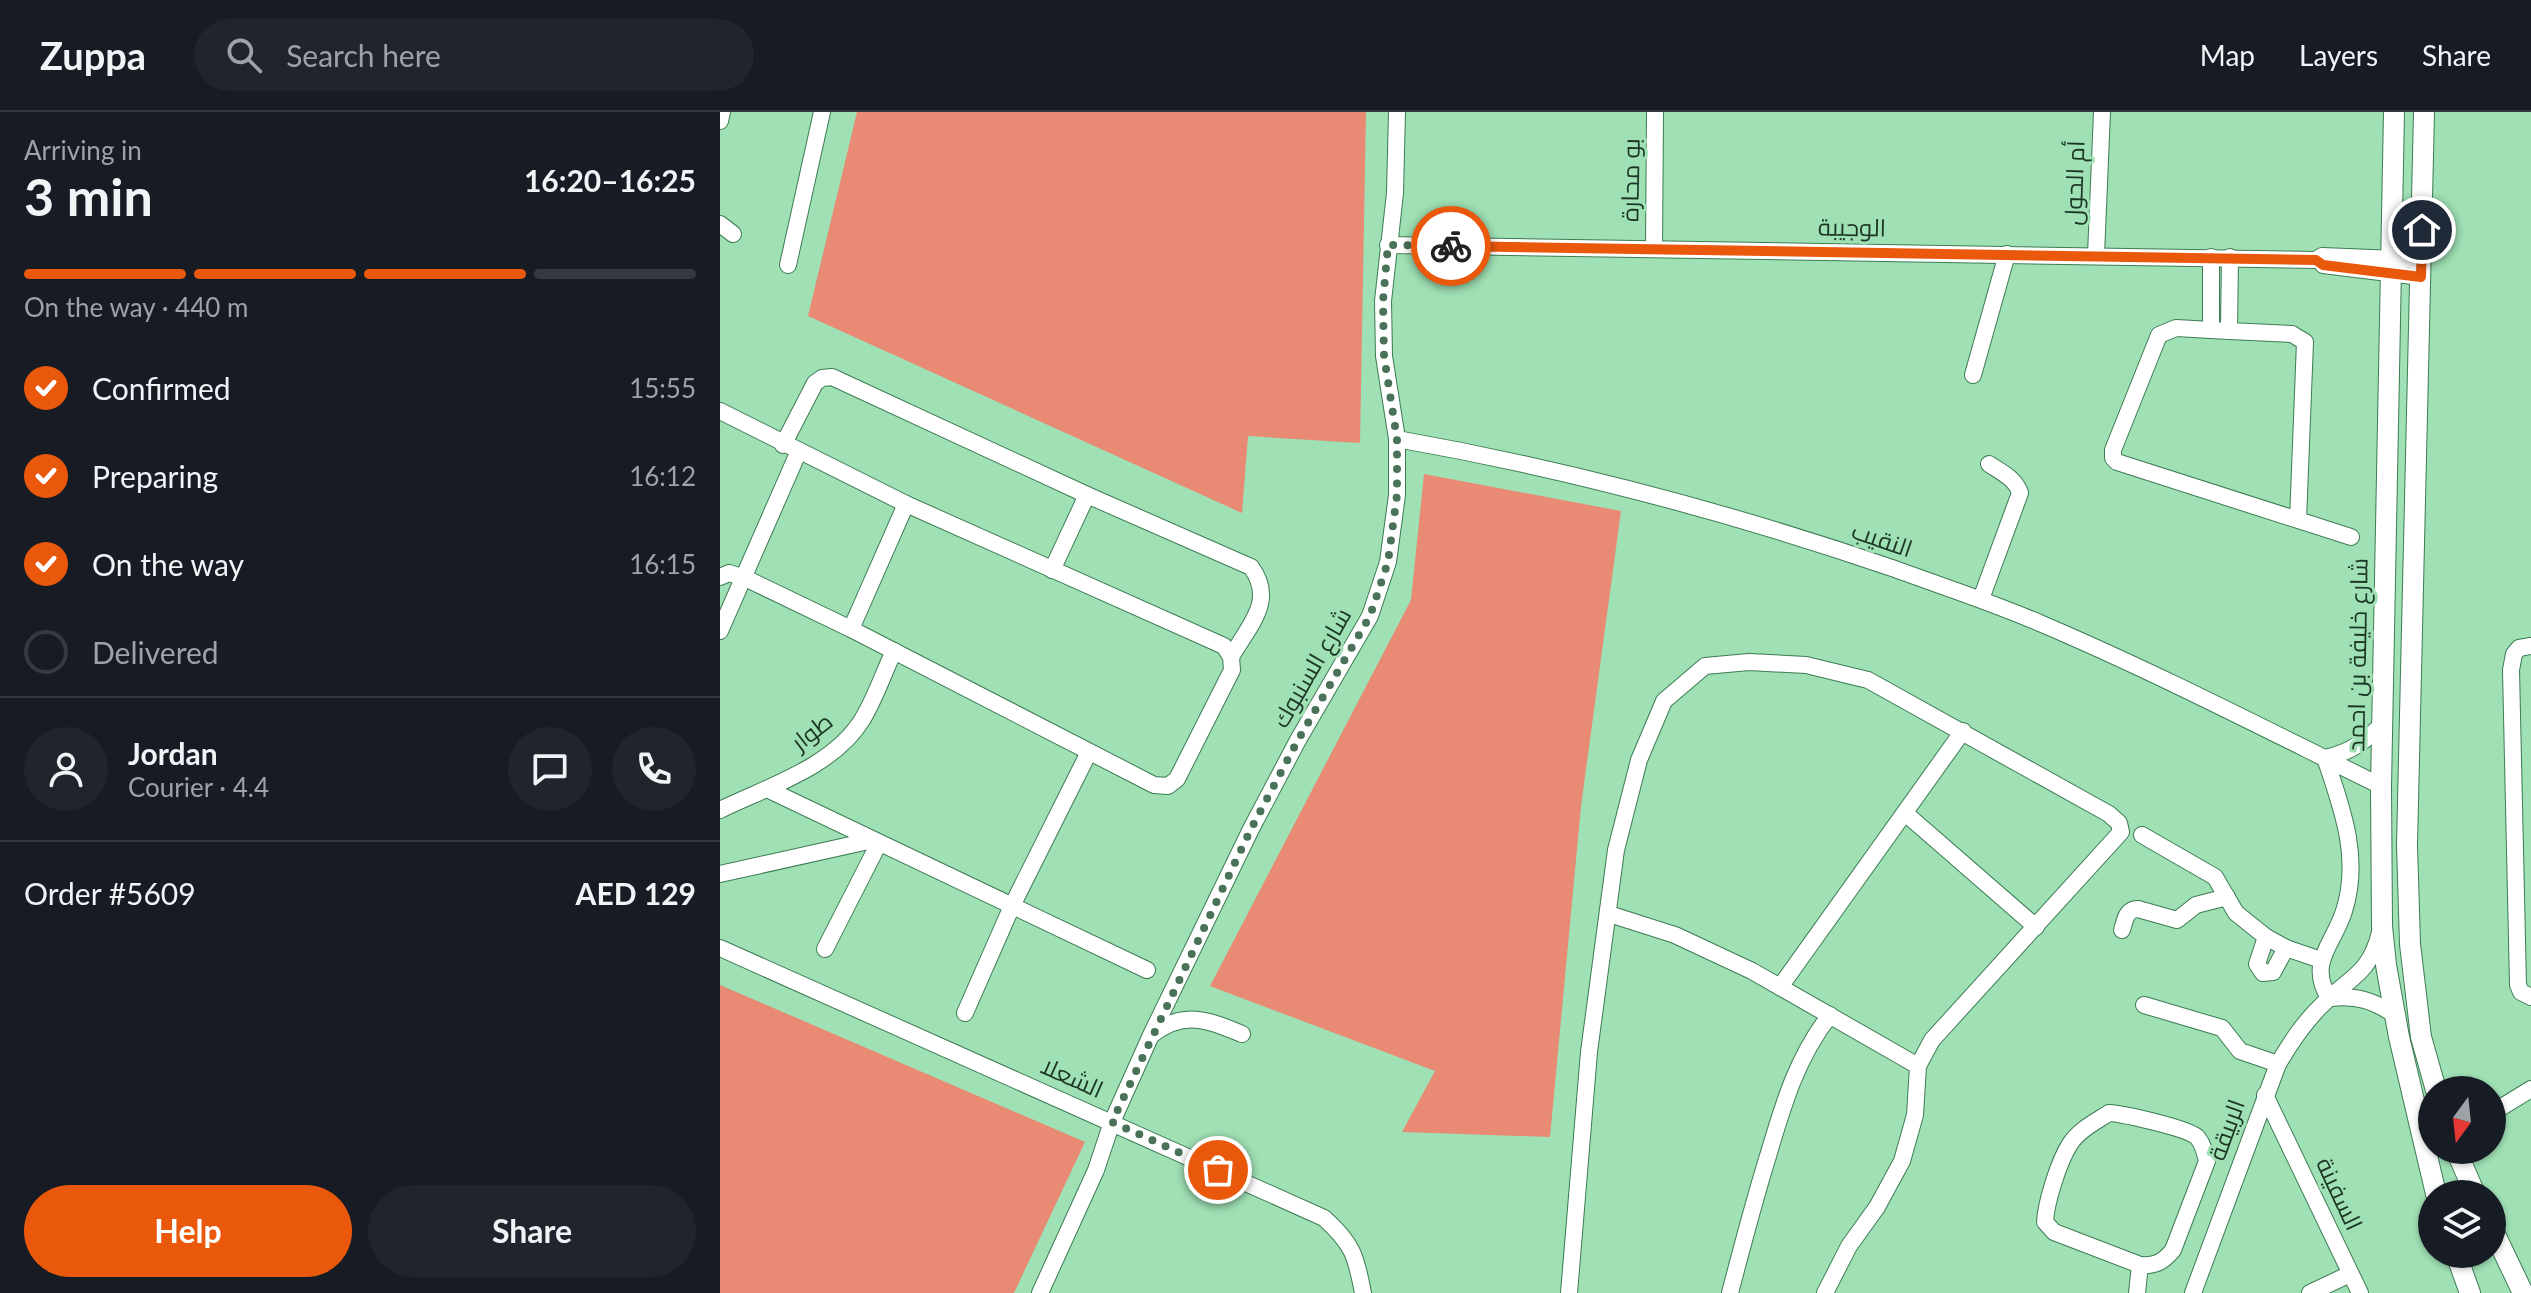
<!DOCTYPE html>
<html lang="en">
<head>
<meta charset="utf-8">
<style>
	:root { --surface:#171b24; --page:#20242c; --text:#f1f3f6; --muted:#9ea1a6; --line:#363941; --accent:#ea580c }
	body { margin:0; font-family:Lato,Cairo,sans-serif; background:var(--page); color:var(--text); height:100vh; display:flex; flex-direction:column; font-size:30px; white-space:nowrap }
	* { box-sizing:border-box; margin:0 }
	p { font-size:26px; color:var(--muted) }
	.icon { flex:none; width:44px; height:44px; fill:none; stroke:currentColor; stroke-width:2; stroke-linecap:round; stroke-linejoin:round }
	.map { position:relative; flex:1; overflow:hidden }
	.panel { display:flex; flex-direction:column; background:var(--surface); width:720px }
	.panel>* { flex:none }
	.needle { width:52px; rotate:195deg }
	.tools { position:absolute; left:1698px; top:964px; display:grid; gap:16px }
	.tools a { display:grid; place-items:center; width:88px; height:88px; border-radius:50%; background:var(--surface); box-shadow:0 2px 6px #0004; font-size:40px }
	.pin { position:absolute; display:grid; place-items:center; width:68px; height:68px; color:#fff; margin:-34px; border:4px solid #fff; border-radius:50%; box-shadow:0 2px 8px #0007 }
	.courier { position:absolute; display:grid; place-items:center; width:80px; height:80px; margin:-40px; border:6px solid #ea580c; border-radius:50%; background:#fff; color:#222; box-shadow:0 2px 10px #0007 }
	.head em { font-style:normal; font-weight:700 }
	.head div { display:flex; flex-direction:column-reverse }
	.head { display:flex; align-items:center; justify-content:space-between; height:136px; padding:0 24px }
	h1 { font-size:52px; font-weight:700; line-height:60px }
	.bar { display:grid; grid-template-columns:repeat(4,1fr); gap:12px 8px; align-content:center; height:96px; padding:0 24px }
	.bar i { height:10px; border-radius:6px; background:var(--line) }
	.bar .active { background:var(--accent) }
	.bar p { grid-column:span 4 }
	.line { display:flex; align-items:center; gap:20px; padding:0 24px; border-top:2px solid var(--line) }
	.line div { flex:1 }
	.round { display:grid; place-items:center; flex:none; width:84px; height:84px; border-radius:42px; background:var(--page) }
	ol { padding:0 24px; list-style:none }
	li { display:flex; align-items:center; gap:24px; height:88px }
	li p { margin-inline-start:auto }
	li .icon { padding:8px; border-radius:50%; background:var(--accent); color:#fff; stroke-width:4 }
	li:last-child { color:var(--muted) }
	li i { width:44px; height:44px; border:4px solid var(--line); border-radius:50% }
	.cta { display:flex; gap:16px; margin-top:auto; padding:16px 24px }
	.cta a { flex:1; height:92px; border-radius:48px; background:var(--accent); color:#fff; font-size:32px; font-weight:700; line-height:92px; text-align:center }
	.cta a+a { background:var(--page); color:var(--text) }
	header { display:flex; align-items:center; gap:48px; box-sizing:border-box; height:112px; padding:0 40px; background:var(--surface); border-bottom:2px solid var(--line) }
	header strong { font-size:38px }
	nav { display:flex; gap:44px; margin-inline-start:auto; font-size:28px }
	.search { width:560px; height:72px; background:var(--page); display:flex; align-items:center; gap:20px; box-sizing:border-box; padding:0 28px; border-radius:44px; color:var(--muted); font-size:30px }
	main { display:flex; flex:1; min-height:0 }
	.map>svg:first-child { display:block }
	.green { fill:#e88a74 }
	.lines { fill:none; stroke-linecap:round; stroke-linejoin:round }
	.minor-casing { stroke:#3d7b54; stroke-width:18 }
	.tertiary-casing { stroke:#3d7b54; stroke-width:22 }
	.minor { stroke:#fff; stroke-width:16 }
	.tertiary { stroke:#fff; stroke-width:20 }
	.done { stroke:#4a7258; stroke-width:8; stroke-dasharray:0 14.4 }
	.route { stroke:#ea580c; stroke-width:10 }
	.labels { text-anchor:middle; stroke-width:6; stroke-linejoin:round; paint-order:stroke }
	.street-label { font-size:24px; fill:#1d3726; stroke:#9fe0b4 }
</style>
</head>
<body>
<header>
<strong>Zuppa</strong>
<div class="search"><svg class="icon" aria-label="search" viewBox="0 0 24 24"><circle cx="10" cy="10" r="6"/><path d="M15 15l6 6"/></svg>Search here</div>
<nav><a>Map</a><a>Layers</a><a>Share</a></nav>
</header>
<main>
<section class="panel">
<div class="head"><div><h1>3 min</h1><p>Arriving in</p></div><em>16:20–16:25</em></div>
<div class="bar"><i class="active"></i><i class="active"></i><i class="active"></i><i></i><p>On the way · 440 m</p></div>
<ol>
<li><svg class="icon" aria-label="check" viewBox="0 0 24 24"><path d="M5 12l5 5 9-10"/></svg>Confirmed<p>15:55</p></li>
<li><svg class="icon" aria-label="check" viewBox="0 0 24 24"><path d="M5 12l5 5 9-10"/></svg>Preparing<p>16:12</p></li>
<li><svg class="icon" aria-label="check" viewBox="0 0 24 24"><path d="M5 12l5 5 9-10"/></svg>On the way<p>16:15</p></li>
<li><i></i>Delivered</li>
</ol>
<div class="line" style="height:144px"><a class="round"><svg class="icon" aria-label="person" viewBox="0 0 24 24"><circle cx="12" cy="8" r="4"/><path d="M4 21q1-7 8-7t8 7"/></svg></a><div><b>Jordan</b><p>Courier · 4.4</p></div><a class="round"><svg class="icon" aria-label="chat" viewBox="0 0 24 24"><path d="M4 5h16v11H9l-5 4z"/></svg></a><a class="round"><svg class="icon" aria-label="phone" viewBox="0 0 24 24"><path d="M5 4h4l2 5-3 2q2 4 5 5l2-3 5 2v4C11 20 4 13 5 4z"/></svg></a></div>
<div class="line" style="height:104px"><div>Order #5609</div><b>AED 129</b></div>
<div class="cta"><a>Help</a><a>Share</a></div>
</section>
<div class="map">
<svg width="1811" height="1181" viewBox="0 0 1811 1181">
	<rect width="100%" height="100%" fill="#9fe0b4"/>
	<g class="green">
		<path d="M137,0h509l-6,331 -112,-7 -6,77 -434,-197z"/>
		<path d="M704,362l197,37 -40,295 -31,331 -148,-5 33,-61 -225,-85 201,-386z"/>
		<path d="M0,873l365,157 -71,151h-294z"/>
	</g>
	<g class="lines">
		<g class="minor-casing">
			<g id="minor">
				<path d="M0,9l2,-9"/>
				<path d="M0,112l13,10"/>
				<path d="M668,133l928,15 6,-4 100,4"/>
				<path d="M934,137l1,-137"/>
				<path d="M1376,143l6,-143"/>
				<path d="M68,153l34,-153"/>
				<path d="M1603,153l98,12"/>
				<path d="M1491,218v-73"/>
				<path d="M1509,219l1,-74"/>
				<path d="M1253,263l34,-121"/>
				<path d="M0,299l186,93 318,142 7,11 1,13 -55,109 -9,7 -14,-1 -303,-156 -106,-51 -16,-5 -9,4"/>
				<path d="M677,327c170,30 335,74 498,130 49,18 99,34 147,55 115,49 227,107 339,162"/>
				<path d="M63,333l32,-62 7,-5 10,-1 255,118 164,72c25,34 -2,58 -20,90"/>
				<path d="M1578,408l7,-178 -13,-8 -63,-3 -53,-3 -17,7 -46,115v8l4,4 234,75"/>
				<path d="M332,458l35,-75"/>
				<path d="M1261,487l39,-106c-4,-14 -19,-21 -31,-29"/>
				<path d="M131,517l55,-125"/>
				<path d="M0,519l78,-178"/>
				<path d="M1811,534l-12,2 -5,6 -3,16 7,315 3,7 10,5"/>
				<path d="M1605,646c17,50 36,100 19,153 -10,33 -37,51 -15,87"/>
				<path d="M1605,646c26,-6 40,-16 59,-36"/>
				<path d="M47,677l380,181"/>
				<path d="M0,698c47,-23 113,-43 142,-90 13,-21 21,-46 32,-69"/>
				<path d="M1185,701l131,114"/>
				<path d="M1422,723l73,42 21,36 30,24 20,11 35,12"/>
				<path d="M0,762l153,-34"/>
				<path d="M889,802l66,21 77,36 166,95"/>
				<path d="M1402,818c3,-10 4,-21 16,-21l39,11 19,-15 31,-8"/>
				<path d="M1546,825l-9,27 6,9 10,-1 13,-24"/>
				<path d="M0,836l604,270c29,26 32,38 39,75"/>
				<path d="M105,837l54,-106"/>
				<path d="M1060,875l183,-256"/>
				<path d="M1611,886c26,-3 43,3 64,17"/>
				<path d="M1424,893l78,23 18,23 38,13"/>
				<path d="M245,901l47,-107 77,-154"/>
				<path d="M433,922c31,-24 55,-14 89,0"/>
				<path d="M1545,983l95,198"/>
				<path d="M1389,1001c15,1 78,15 88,24 6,7 8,15 10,24l-34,89c-10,12 -17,16 -33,15l-86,-33 -9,-10c1,-20 14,-61 25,-78 9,-14 25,-22 39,-31z"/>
				<path d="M1772,1001l39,-24"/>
				<path d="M320,1181l56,-123 16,-48 39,-87 100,-206 47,-89 72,-124 18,-54 9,-67v-56l-13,-83 -1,-55 12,-108 2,-81"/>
				<path d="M849,1181l20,-241 27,-202 23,-90 25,-59 41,-35 44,-4 57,3 62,15 241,134 10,9 2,9 -189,208 -14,26 -3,49 -13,46 -25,46 -28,39 -24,47"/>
				<path d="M1010,1181c12,-46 24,-92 38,-137 15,-51 29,-99 62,-141"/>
				<path d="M1417,1181l3,-28"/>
				<path d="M1473,1181l85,-229c13,-22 26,-42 45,-60 27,-27 47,-30 57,-72"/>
				<path d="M1590,1181l40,-19"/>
			</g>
		</g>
		<g class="tertiary-casing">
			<g id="tertiary">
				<path d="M1674,0l-13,674 1,140 4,39 13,72 37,157"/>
				<path d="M1704,0l-17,733 3,99 11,93 15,53"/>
				<path d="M1736,1038l19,44"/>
				<path d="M1772,1116l31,65"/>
				<path d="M1736,1142l14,39"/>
			</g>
		</g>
		<use href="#minor" class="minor"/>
		<use href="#tertiary" class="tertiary"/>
	</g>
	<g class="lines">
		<path class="done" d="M498,1058l-106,-48 139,-293 47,-89 72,-124 18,-54 9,-67v-56l-13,-83 -1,-55 5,-56 63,1"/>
		<path class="route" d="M731,134l865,14 7,5 98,12 1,-47"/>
	</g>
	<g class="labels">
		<g class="street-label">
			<text transform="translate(911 68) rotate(-89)" y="8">بو محارة</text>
			<text transform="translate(1355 71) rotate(-88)" y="8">أم الحول</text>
			<text transform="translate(1132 116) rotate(1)" y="8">الوجيبة</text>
			<text transform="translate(1162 428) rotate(19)" y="8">النقيب</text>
			<text transform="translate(1638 543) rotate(-89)" y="8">شارع خليفة بن احمد</text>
			<text transform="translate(592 556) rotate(-60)" y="8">شارع السنبوك</text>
			<text transform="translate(92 620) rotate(-38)" y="8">طوار</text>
			<text transform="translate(352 966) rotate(24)" y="8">الشعلا</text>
			<text transform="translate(1507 1018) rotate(-70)" y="8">الربيقة</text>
			<text transform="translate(1619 1082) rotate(65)" y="8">السفينة</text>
		</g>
	</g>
</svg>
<div class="tools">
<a><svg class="needle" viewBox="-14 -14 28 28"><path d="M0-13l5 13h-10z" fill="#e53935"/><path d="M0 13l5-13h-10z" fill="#9ea1a6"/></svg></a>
<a><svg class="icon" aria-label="layers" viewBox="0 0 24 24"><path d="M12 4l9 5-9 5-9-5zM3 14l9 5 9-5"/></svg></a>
</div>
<div class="pin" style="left:498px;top:1058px;background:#ea580c"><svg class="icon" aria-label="bag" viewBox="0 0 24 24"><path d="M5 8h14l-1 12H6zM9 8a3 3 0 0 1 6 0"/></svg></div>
<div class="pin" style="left:1702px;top:118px;background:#1f2937"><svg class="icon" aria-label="home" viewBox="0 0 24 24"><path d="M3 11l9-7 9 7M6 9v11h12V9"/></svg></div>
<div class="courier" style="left:731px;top:134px"><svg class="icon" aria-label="bike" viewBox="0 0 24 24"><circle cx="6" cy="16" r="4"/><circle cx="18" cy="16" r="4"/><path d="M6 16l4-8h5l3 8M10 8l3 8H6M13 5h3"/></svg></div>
</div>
</main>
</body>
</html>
